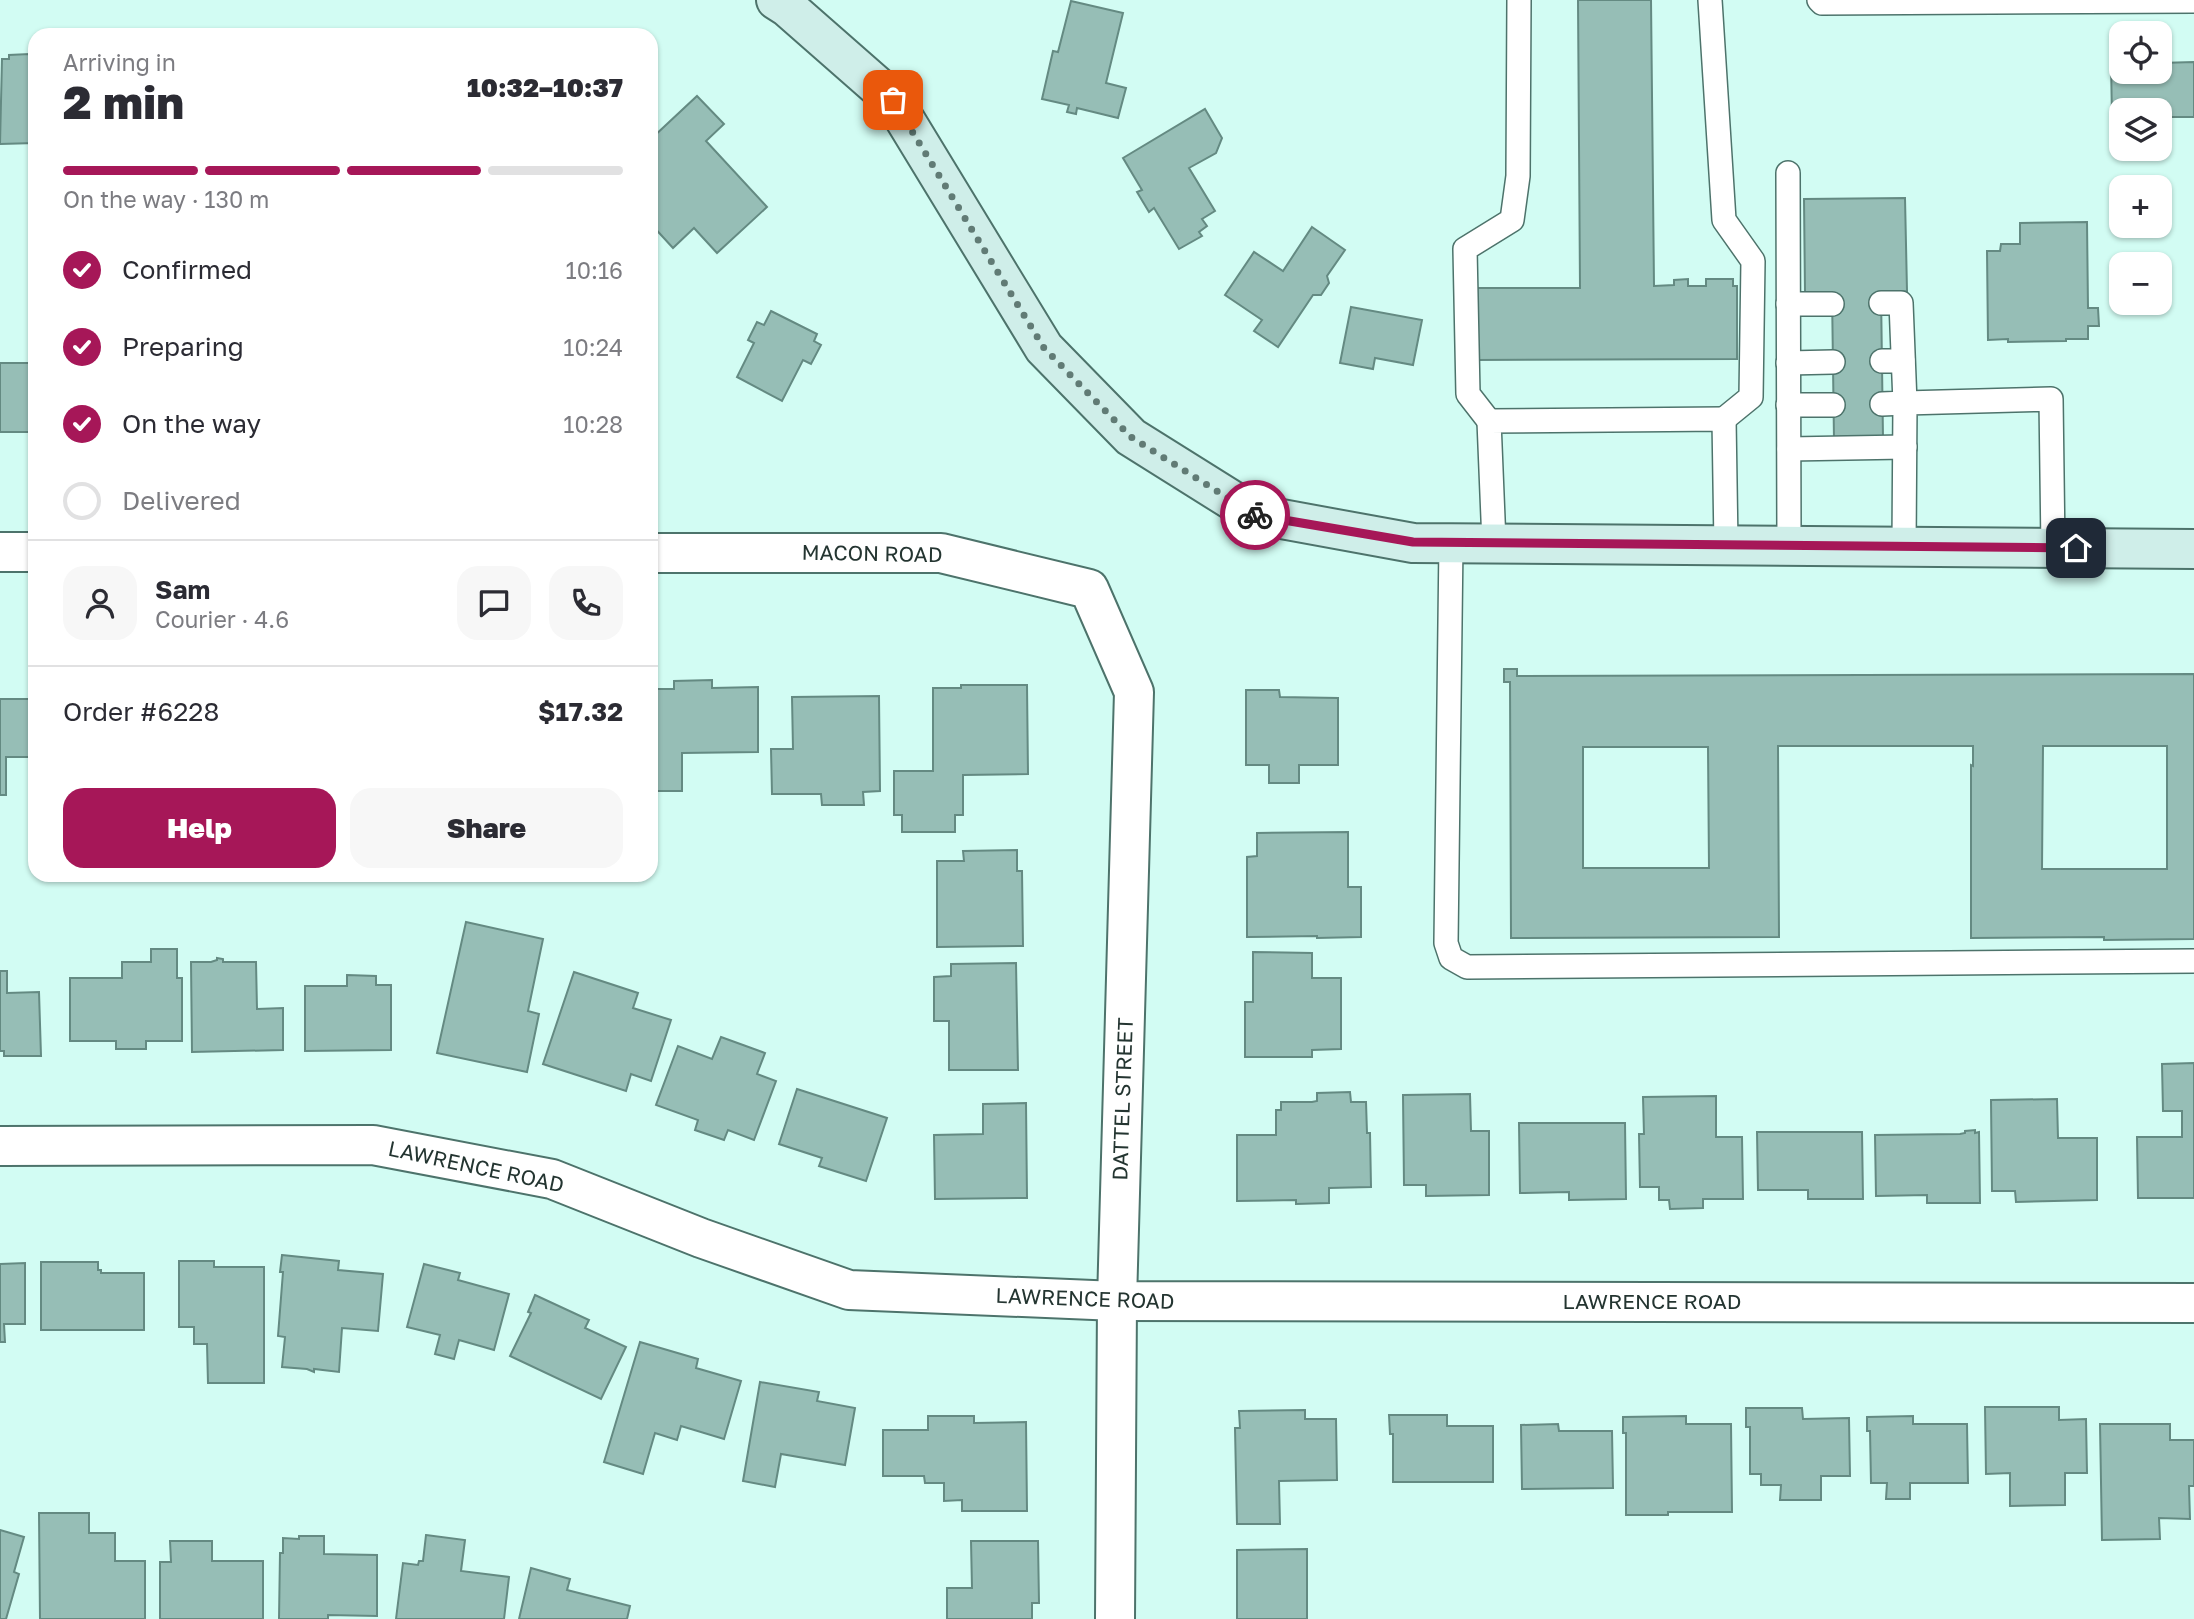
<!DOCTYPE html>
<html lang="en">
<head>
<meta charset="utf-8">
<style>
	:root { --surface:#fff; --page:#f7f7f7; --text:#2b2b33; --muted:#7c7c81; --line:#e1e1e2; --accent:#a61758 }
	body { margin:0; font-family:"Golos Text",sans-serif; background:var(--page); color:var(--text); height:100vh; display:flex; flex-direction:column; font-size:26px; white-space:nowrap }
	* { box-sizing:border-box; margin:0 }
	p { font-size:23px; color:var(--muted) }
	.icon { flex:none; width:38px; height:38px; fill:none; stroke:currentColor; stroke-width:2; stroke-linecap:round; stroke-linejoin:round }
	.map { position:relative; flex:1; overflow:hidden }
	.panel { position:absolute; left:28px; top:28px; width:630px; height:854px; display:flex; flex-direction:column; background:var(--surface); border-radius:21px; box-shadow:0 2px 5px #0004 }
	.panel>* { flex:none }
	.fabs { position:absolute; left:2109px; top:21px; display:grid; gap:14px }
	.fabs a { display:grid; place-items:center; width:63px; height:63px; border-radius:14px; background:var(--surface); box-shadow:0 2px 5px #0004; font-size:35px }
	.pin { position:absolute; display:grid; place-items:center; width:60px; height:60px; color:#fff; margin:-30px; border-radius:14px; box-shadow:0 4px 10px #0006 }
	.courier { position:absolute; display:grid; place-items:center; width:70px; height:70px; margin:-35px; border:5px solid #a61758; border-radius:50%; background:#fff; color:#222; box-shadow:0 2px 9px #0007 }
	.headline em { font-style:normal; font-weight:800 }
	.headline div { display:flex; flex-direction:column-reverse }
	.headline { display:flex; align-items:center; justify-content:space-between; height:119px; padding:0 35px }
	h1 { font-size:46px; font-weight:800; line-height:52px }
	.bar { display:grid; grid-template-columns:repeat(4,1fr); gap:10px 7px; align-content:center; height:84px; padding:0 35px }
	.bar i { height:9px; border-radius:5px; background:var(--line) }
	.bar .active { background:var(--accent) }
	.bar p { grid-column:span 4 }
	.line { display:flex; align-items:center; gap:18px; padding:0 35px; border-top:2px solid var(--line) }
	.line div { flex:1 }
	.round { display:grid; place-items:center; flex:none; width:74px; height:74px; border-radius:21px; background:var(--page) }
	ol { padding:0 35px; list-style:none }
	li { display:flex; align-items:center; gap:21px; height:77px }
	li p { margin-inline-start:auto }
	li .icon { padding:7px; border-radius:50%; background:var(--accent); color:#fff; stroke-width:4 }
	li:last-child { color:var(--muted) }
	li i { width:38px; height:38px; border:4px solid var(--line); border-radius:50% }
	.action { display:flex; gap:14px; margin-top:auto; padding:14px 35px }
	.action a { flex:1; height:80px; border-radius:21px; background:var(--accent); color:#fff; font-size:28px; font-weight:800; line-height:80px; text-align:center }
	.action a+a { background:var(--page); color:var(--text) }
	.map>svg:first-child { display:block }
	.building { fill:#96beb6; stroke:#648a82; stroke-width:2; fill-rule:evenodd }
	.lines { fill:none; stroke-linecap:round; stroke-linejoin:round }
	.service-casing { stroke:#4d736b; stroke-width:26 }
	.minor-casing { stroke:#4d736b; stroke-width:42 }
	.secondary-casing { stroke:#4d736b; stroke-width:42 }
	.service { stroke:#fff; stroke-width:23 }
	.minor { stroke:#fff; stroke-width:38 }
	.secondary { stroke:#cfeee9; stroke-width:38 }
	.done { stroke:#617b75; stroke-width:7; stroke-dasharray:0 12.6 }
	.route { stroke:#a61758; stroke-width:9 }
	.labels { text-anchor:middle; stroke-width:7; stroke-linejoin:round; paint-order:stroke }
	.street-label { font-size:21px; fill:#243531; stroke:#fff }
</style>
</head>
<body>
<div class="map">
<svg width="2194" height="1619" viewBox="0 0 2194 1619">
	<rect width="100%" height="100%" fill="#d2fcf3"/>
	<g class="building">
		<path d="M1578,0h73l3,286 20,-1v-5l14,-1v7h18v-7h27v7h4v73l-261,1 -1,-72h105z"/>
		<path d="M1071,1l52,12 -17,70 20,5 -8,30 -41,-10 -1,6 -9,-2 2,-7 -27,-6 11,-48 5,1z"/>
		<path d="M29,54v7h6v82l-35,1 2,-85h7v-4z"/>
		<path d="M2194,62v55h-34v-7h-39v8h-9l-1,-55h10v9h39v-9z"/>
		<path d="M697,96l27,28 -18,17 61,66 -50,46 -23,-25 -21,20 -22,-24v-85z"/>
		<path d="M1205,109l17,29 -6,15 -27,15 26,43 -13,8 5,7 -8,6 3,4 -23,13 -25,-41 -5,4 -12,-20 5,-2 -19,-32z"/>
		<path d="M1905,198l2,93 -26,1 2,146 -49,1 -2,-147h-27l-1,-93z"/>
		<path d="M2087,222l1,86h10l1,18h-11v13h-22v2l-58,1v-3l-20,1 -1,-89h13l1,-7h19v-21z"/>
		<path d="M1312,227l33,23 -18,26 2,7 -8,12h-8l-35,52 -24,-16 8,-11 -37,-25 29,-43 29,19z"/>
		<path d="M1351,307l71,13 -9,45 -38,-7 -2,11 -33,-6z"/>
		<path d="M771,311l46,23 -3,7 7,4 -10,19 -8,-4 -21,41 -45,-24 17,-34 -6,-3 9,-18 7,3z"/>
		<path d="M0,363h34l1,69h-35z"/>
		<path d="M1504,669h13v7l677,-2v265l-90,1v-3l-133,1v-173l2,1v-20h-195l1,191 -268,1 -1,-256h-6zM2043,746h124v123h-125zM1583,747h125l1,121h-126z"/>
		<path d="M712,680v8l46,-1v65l-76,1v38h-30l-1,-102h23v-8z"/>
		<path d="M961,685h66l1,89 -65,1v40h-8v17h-53v-17h-8v-44h39v-83h28z"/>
		<path d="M1246,690h33l1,7 58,1v67h-39v18h-30v-18h-23z"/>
		<path d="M879,696l1,95 -17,1 1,13h-42l-1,-11h-49l-1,-45h22l-1,-52z"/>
		<path d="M0,699h35v58h-29v38h-6z"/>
		<path d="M1348,832v55h13v50l-44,1v-2l-70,1v-80l10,-1v-23z"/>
		<path d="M1017,850v21h5l1,75 -86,1v-86h27l-1,-10z"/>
		<path d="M466,922l77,17 -15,72 11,3 -12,58 -90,-19z"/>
		<path d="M151,949h26v29h5v63h-36v8h-30v-8h-46v-63h52v-16h29z"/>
		<path d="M1253,952l59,1v25h29v71l-29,1v7h-67v-55h8z"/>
		<path d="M217,958l6,1v3h33l1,47 26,-1v42l-91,2 -1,-90h20l6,-2z"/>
		<path d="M1016,963l2,107h-69v-49h-15v-44l17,-1v-12z"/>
		<path d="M0,971h7v22l32,-1 2,64h-37v-5h-4z"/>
		<path d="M574,972l64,21 -5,15 38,12 -20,61 -20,-7 -5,17 -83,-27z"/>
		<path d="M347,975l29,1v9h15v65l-86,1v-65h42z"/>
		<path d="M721,1037l44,16 -8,21 19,7 -22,59 -26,-10 -4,10 -29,-10 3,-10 -42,-15 22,-59 34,13z"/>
		<path d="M2194,1063v135h-56l-1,-61h45v-26h-19l-1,-47z"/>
		<path d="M797,1089l90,29 -21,63 -47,-15 3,-8 -43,-14z"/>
		<path d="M1350,1092l1,10h15l1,31h3l1,54 -42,1v15l-33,1v-4l-59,1v-66h39v-25h5v-8h31l5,-1v-8z"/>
		<path d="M1470,1094l1,37h18v64l-63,1v-11h-22l-1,-90z"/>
		<path d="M1716,1096v41h26l1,62h-40v9l-33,1 -1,-9h-10v-13h-19l-1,-53h5l-1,-37z"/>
		<path d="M2057,1099l1,39h39v62l-81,2 -1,-11h-23l-1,-91z"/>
		<path d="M1026,1103l1,95 -92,1 -1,-64 49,-1v-30z"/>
		<path d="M1519,1123h106l1,76 -57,1v-8l-49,1z"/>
		<path d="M1975,1130v3l4,-1 1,71h-53v-8l-51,1 -1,-61 85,-1 5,-1v-2z"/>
		<path d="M1757,1132h105l1,67h-55v-9h-50z"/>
		<path d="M282,1255l57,6 -1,9 45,4 -5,57 -36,-3 -3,44 -25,-3v3l-7,-3 -25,-2 3,-30 -7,-1 5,-64h-3z"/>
		<path d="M179,1261h35v6h50v116h-56l-1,-39h-13v-17h-15z"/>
		<path d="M41,1262h57v8h3v3h43v57h-103z"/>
		<path d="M25,1263v61h-21l1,18h-5v-78z"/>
		<path d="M424,1264l36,9 -2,7 51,14 -15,56 -35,-10 -5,19 -19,-5 5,-19 -33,-8z"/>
		<path d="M535,1295l54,25 -4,8 41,19 -25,52 -91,-43 21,-43 -3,-1z"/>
		<path d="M640,1342l58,17 -2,9 45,13 -17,58 -43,-13 -4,14 -22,-7 -12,41 -39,-12z"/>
		<path d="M760,1382l59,10 -2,9 38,7 -10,57 -64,-11 -6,33 -32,-6z"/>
		<path d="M1985,1407h74v13l27,-1 1,54h-22v32l-55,1v-33l-24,1z"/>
		<path d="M1746,1408h56l1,11 46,-1 1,58h-29v24h-41l1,-15h-20v-11h-11v-47h-4z"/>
		<path d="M1305,1410v9h31l1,61 -58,1 1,43h-43l-2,-96h5l-1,-17z"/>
		<path d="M1389,1415h58v11h46v56h-100v-48h-3z"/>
		<path d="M928,1416h46v7l52,-1 1,89h-65v-11l-18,1v-18h-19l-1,-7h-41v-46h45z"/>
		<path d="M1686,1416v8h45l1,88h-64v3h-42v-82h-3v-16z"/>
		<path d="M1913,1416v8h54l1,59h-58v16h-24l1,-16h-16l-1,-52h-3v-14z"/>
		<path d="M1558,1424l1,7h53l1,57 -91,1 -1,-64z"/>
		<path d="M2100,1424h70v16h24v46h-5l1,33 -31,-1 1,21 -58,1z"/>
		<path d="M39,1513h50v20h26v28h30v58h-105z"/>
		<path d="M0,1530l24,7 -10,35 5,2 -13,45h-6z"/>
		<path d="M426,1535l39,5 -4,31 48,6 -5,42h-108l7,-56 15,2 1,-4h4z"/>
		<path d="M299,1536h25v18l53,1v61l-49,-1v4h-49l1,-66h3v-15l16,1z"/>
		<path d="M170,1541h42v20h51v58h-103v-57h11z"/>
		<path d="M971,1541h67l1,62h-7v16h-85v-31h25z"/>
		<path d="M1307,1549v70h-70v-69z"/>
		<path d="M531,1568l39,11 -3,11 63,16 -3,13h-108z"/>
	</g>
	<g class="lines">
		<g class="service-casing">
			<g id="service">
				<path d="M1710,0l14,220 29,41 -2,136 -27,22"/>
				<path d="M1819,0l3,3 372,-2"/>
				<path d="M1788,173l1,372"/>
				<path d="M1881,303h20l4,100 -23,1"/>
				<path d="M1788,304h44"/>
				<path d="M1882,361h21"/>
				<path d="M1788,363l45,-1"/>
				<path d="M1788,405h45"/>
				<path d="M1489,421l-21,-27 -3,-145 47,-29 6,-44 1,-176"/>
				<path d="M1789,449l116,-2"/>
				<path d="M1451,543l-5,400 5,15 16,9 727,-6"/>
				<path d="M1494,543l-5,-122 235,-2 2,126"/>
				<path d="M1904,547l1,-144 146,-4 2,149"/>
			</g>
		</g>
		<g class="minor-casing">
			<g id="minor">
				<path d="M0,552h35"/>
				<path d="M651,553h290l148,36 45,103 -17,609 -2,318"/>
				<path d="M0,1146l373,-1 179,34 149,59 148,52 268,11 1077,2"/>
			</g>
		</g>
		<g class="secondary-casing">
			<path id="secondary" d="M776,0l11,7 106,93 151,248 87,89 123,77 159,29 781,6"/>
		</g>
		<use href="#service" class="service"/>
		<use href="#minor" class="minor"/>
		<use href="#secondary" class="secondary"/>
	</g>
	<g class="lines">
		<path class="done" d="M893,100l151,248 87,89 124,78"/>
		<path class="route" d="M1255,515l158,27 663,6"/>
	</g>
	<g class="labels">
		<g class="street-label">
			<text transform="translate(872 554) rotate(1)" y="7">MACON ROAD</text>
			<text transform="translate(1123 1099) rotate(-88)" y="7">DATTEL STREET</text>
			<text transform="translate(476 1167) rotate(12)" y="7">LAWRENCE ROAD</text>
			<text transform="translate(1085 1299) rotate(2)" y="7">LAWRENCE ROAD</text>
			<text x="1652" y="1309">LAWRENCE ROAD</text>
		</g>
	</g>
</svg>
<div class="fabs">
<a><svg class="icon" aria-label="locate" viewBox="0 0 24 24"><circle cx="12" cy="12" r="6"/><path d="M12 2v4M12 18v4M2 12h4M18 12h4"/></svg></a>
<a><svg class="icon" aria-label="layers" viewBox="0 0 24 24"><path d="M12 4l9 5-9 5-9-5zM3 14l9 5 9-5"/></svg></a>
<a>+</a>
<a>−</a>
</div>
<div class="pin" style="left:893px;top:100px;background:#ea580c"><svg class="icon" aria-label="bag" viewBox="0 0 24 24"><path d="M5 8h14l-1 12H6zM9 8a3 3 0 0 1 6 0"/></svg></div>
<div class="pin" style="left:2076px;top:548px;background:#1f2937"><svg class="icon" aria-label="home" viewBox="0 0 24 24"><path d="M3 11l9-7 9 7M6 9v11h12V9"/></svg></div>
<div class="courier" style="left:1255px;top:515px"><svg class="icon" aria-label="bike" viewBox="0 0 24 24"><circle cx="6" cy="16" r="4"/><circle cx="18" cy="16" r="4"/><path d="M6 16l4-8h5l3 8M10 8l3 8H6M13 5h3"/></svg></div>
<section class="panel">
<div class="headline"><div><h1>2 min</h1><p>Arriving in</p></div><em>10:32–10:37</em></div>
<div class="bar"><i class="active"></i><i class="active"></i><i class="active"></i><i></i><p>On the way · 130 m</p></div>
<ol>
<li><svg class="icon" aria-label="check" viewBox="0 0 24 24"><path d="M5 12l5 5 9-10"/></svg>Confirmed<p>10:16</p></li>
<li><svg class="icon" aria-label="check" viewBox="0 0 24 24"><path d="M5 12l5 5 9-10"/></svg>Preparing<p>10:24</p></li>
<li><svg class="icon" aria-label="check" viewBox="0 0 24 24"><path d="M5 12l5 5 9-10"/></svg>On the way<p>10:28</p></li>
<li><i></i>Delivered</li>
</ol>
<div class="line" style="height:126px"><a class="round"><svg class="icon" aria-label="person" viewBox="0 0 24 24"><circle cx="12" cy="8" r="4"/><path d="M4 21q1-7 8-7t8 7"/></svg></a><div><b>Sam</b><p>Courier · 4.6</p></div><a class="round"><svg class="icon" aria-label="chat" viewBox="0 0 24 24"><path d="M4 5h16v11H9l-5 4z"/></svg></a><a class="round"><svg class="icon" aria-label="phone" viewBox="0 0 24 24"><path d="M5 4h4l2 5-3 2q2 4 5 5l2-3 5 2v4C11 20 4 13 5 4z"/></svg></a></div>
<div class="line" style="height:91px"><div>Order #6228</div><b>$17.32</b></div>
<div class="action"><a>Help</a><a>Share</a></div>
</section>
</div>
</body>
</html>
